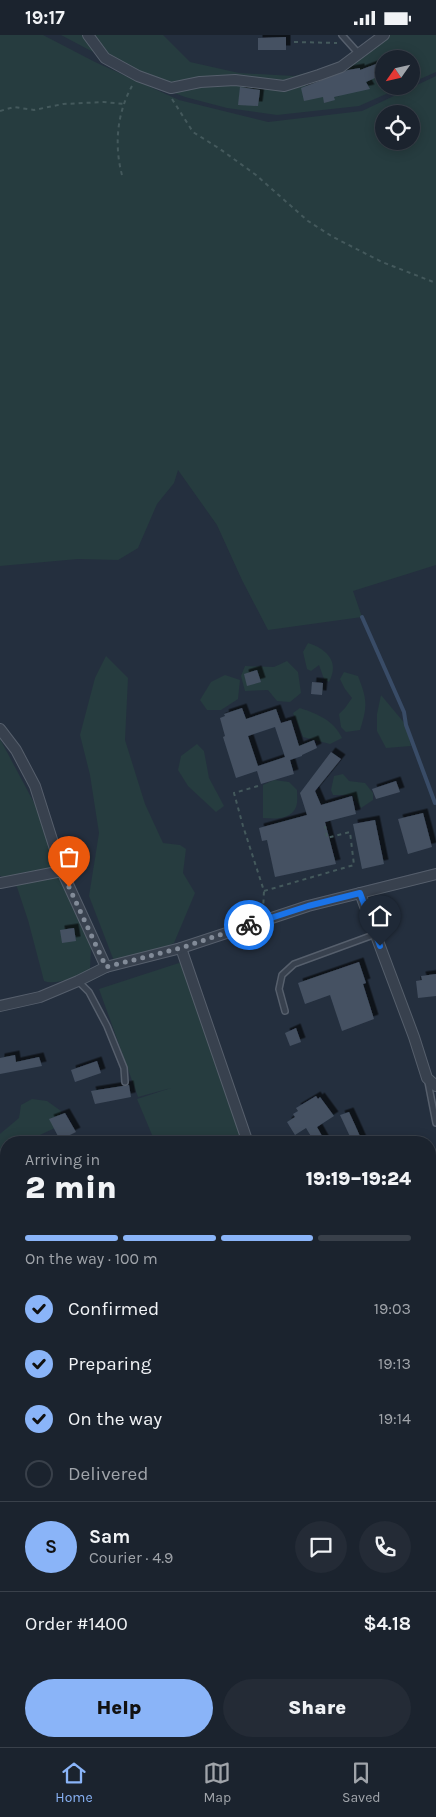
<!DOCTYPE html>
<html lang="en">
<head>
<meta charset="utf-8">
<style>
	:root { --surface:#1b232e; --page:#242b36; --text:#f1f3f6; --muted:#a0a4aa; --line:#39404a; --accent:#8ab4f8 }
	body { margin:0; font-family:Karla,sans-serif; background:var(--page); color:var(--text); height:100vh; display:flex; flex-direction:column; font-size:19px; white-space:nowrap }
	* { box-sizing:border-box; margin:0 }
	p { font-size:16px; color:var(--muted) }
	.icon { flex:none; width:28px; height:28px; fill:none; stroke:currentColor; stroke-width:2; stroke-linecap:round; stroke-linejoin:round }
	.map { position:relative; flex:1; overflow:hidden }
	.sheet { position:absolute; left:0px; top:1101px; width:436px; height:611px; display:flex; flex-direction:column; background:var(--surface); border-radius:20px 20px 0 0; box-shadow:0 2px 12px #0003,0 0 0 1px var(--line) }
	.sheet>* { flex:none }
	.needle { width:32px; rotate:236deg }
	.fabs { position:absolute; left:375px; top:15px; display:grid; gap:10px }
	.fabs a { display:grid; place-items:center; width:45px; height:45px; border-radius:50%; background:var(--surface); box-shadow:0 2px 12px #0003,0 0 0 1px var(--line); font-size:25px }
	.pin { position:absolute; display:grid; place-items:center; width:42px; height:42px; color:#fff; margin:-51px -21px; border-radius:50% 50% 50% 0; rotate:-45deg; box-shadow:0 0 5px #0007 }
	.pin .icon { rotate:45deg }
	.courier { position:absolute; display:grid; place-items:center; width:50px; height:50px; margin:-25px; border:4px solid #1a73e8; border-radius:50%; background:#fff; color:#222; box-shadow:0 1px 6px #0007 }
	.overview em { font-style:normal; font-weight:800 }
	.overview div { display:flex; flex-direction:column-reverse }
	.overview { display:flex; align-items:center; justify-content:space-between; height:85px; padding:0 25px }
	h1 { font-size:32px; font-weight:800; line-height:38px }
	.bar { display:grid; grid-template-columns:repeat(4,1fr); gap:8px 5px; align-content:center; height:60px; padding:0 25px }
	.bar i { height:6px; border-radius:4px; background:var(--line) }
	.bar .active { background:var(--accent) }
	.bar p { grid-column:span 4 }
	.line { display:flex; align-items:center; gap:12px; padding:0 25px; border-top:1px solid var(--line) }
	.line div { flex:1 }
	.round { display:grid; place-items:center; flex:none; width:52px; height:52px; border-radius:26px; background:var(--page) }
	ol { padding:0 25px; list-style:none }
	li { display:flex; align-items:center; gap:15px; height:55px }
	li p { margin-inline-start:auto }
	li .icon { padding:5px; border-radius:50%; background:var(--accent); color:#111; stroke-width:4 }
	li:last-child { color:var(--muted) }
	li i { width:28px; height:28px; border:2px solid var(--line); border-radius:50% }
	.cta { display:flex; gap:10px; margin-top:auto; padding:10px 25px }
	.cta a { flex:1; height:58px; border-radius:30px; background:var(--accent); color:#111; font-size:20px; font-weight:800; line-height:58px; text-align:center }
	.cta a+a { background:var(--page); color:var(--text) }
	.status { display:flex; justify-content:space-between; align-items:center; height:35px; padding:0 25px; background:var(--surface); direction:ltr }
	.status svg { height:14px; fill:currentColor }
	.tabs { display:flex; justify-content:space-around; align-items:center; height:70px; border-top:1px solid var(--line); background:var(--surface); font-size:14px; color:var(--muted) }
	.tabs a { display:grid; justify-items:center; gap:2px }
	.tabs .active { color:var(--accent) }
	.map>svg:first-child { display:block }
	.green { fill:#263c3f; fill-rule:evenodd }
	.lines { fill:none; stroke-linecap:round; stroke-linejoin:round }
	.stream { stroke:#394c67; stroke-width:4 }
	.building { fill:#455162; fill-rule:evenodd; filter:url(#shadow) }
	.lane-casing { stroke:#565f6c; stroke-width:8 }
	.street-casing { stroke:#565f6c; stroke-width:12 }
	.path { stroke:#44595c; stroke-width:2; stroke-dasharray:4 4; stroke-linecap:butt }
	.lane { stroke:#38414e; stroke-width:5 }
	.street { stroke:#38414e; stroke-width:10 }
	.done { stroke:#828b98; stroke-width:5; stroke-dasharray:0 9 }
	.route { stroke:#1a73e8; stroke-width:6 }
</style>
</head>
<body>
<div class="status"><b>19:17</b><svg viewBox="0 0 49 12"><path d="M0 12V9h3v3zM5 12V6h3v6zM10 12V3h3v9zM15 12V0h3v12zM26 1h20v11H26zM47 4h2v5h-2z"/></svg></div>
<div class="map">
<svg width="436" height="1712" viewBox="0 0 436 1712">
	<defs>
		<filter id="shadow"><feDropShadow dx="4.5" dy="-4.5" stdDeviation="0" flood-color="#0009"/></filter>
	</defs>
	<rect width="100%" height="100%" fill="#242f3e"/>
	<g class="green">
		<path d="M0,0h43l52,27 84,38 89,22 94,-11 74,-35v489l-83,26 9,26 -94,13 -26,-50 -25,-55 -39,-55 -4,13 -17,21 -19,44 -20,12 -40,-1 -78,7zM384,79h27v27h-27z"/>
		<path d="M61,0h102l27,27 49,11 55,3 65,-17 29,-24h48v37l-25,11v-24h-27v27h20l-45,20 -82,9 -50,-7 -42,-11 -26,-10z"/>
		<path d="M308,608c19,6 32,19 21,39l-5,-3 -5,-14 -8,6 -4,-2 -4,-17z"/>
		<path d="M106,621l22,22 -3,62 20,64 18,39 17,2 6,4 -3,24 12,20 -21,50 -42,17 -18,1 -25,-65 10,-63 -9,-58 -10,-40 15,-57z"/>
		<path d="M287,626l11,11 3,21 -11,9 -13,-1 -9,-11 -23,1 -4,-15 4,-10 29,1z"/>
		<path d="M344,637l14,4c9,23 10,30 2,54l-14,2 -5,-5 -2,-13 6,-6 7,-10 -7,-9 -5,-10z"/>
		<path d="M225,640l15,5 -2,19 -17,11h-14l-7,-10 11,-18z"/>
		<path d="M381,660l25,30 5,21 -25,2 -9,-17v-17z"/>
		<path d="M300,673c18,6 33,12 42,30l-12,6 -27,-7 -10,-24z"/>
		<path d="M0,704l39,73 52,135 -1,23c-10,6 -35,16 -46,11l-16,-61 -11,-33 -13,-10 -4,-1z"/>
		<path d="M197,709l7,7 5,27 15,28 -8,6 -28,-26 -10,-16 3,-14z"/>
		<path d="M343,739l6,7 16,2 8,10v7l-12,8 -9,-13h-19l-2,-5 3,-14z"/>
		<path d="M274,745l15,2 8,8c0,5 1,13 -1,17 -5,13 -22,12 -33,11v-33z"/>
		<path d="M182,927l67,180h-94l-18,-43 34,-11 -33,9 -39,-108z"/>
		<path d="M32,1064l15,2 14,10 -2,15 -19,9h-15l-3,7 -16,1v44l-6,2v-55l19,-16 2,-13z"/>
		<path d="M317,1706h79l1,6h-84z"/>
	</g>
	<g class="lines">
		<path class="stream" d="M362,582l42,95 2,13 29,78"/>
	</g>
	<g class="building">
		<path d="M286,2v13h-28v-12z"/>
		<path d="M384,26v13l-18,8 4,7 -36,8 1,3 -11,3 -1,-6 -19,4 -3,-13 47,-18 12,-2v2z"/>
		<path d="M240,52l20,3 -2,16 -20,-1z"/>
		<path d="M257,635l4,12 -14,4 -3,-12z"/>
		<path d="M312,647l11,1 -1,12 -11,-1z"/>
		<path d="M242,673l4,11 30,-10 5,14 10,-3 8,26 15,-6 3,8 -15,7v1l-12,4 4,14 -33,10 -4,-13 -21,7 -13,-41 2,-1 -5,-18 5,-2 -1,-2zM275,692l10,30 -27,9 -10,-30z"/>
		<path d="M331,717l10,7 -26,32 6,14 31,-9 4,18 -31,8 11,42 -61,13 -8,-37 -5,1 -3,-13 48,-13 -7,-22z"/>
		<path d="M396,746l4,11 -24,7 -4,-10z"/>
		<path d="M423,778l9,34 -24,7 -10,-35z"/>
		<path d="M375,785l9,44 -22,5 -9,-45z"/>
		<path d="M74,893l2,13 -14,2 -2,-13z"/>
		<path d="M359,927l7,21 -3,1 11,35 -32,12 -12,-36 -25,9 -7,-21z"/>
		<path d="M436,939v22l-18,2 -2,-17 6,-1 -1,-4z"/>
		<path d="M296,993l5,14 -11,4 -5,-13z"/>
		<path d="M15,1020l1,7 23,-5 3,9 -42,8v-16z"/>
		<path d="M97,1026l4,12 -26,9 -4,-12z"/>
		<path d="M129,1050l2,12 -36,7 -4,-13z"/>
		<path d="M316,1061l2,3 2,-2 14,19 -17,11 9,16h-11l-9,-15 -11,7 -8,-13 8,-5 -2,-3 5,-3 -2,-3z"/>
		<path d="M349,1077l6,13 8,18h-10l-13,-28z"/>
		<path d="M65,1078l11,19 -16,8 -11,-21z"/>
	</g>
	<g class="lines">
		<g class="lane-casing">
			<g id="lane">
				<path d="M342,0l17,19"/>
				<path d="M78,946l11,11 18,34 17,42 1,14"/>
				<path d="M285,976l-6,-22 3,-14 12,-11 82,-30"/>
				<path d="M428,1047l8,41"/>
				<path d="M430,1125l6,-7"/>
				<path d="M430,1175l3,-1"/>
				<path d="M0,1615l6,11"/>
			</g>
		</g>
		<g class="street-casing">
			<g id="street">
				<path d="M88,0l17,23 33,18 33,12 29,-6 35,-2 49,6 35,-11 22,-8 43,-32"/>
				<path d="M0,694l16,21 19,36 27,85 44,96"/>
				<path d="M0,848l62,-12"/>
				<path d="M360,858l54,144 13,41 9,8"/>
				<path d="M181,913l67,195"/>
				<path d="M0,971l40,-9 38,-16 28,-14 75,-19 127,-42 128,-32"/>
				<path d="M0,1260l6,-2"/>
				<path d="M430,1286l6,-2"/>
				<path d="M0,1477l6,-3"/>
				<path d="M430,1631l6,8"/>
			</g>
		</g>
		<g class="path">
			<path d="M294,7l43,1"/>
			<path d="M172,64l21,33 27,17 36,26 52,46 25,16 49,25 54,21"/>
			<path d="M0,76l14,-4 20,3 29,-6 41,-2 20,2"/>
			<path d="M122,140c-8,-30 -5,-62 10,-89"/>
			<path d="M258,751l-24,7 9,33 21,65 -1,19"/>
			<path d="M264,856l90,-26 -4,-33 -23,6 -2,-12"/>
			<path d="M108,1706l3,6"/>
		</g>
		<use href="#lane" class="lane"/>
		<use href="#street" class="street"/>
	</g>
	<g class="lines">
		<path class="done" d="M69,852l37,80 75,-19 68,-23"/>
		<path class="route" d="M249,890l59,-19 52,-13 20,53"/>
	</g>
</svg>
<div class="fabs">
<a><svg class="needle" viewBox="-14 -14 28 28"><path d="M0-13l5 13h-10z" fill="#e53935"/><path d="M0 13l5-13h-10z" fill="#a0a4aa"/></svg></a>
<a><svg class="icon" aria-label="locate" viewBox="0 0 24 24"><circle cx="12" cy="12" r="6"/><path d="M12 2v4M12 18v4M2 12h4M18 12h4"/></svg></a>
</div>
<div class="pin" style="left:69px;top:852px;background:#ea580c"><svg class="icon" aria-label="bag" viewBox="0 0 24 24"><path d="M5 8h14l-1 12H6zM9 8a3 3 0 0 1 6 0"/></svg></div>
<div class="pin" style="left:380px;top:911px;background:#1f2937"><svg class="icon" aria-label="home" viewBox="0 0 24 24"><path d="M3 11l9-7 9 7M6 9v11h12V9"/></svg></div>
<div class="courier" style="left:249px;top:890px"><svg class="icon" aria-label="bike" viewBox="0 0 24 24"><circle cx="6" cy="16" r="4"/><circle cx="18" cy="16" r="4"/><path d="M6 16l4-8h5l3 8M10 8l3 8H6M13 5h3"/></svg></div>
<section class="sheet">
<div class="overview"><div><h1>2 min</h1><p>Arriving in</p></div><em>19:19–19:24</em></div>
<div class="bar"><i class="active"></i><i class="active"></i><i class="active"></i><i></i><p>On the way · 100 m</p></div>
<ol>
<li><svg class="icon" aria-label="check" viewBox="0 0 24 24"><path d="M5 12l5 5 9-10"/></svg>Confirmed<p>19:03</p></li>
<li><svg class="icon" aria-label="check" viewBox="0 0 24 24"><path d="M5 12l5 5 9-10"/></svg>Preparing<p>19:13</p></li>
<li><svg class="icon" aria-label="check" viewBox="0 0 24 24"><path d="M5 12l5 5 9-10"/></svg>On the way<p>19:14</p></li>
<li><i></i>Delivered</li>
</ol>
<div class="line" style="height:90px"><b class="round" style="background:var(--accent);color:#111">S</b><div><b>Sam</b><p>Courier · 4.9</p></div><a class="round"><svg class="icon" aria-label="chat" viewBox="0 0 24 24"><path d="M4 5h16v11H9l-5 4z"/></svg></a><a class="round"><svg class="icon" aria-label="phone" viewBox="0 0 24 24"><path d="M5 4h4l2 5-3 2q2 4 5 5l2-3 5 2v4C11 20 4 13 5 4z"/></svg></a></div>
<div class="line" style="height:65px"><div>Order #1400</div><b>$4.18</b></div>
<div class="cta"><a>Help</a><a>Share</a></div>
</section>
</div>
<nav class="tabs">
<a class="active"><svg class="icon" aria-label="home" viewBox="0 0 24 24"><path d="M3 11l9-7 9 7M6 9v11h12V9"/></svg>Home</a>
<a><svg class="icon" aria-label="map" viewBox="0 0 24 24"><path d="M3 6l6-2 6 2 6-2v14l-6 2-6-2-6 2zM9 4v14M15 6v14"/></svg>Map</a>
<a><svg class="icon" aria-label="saved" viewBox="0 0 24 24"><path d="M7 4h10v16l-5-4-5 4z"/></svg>Saved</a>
</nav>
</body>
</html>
